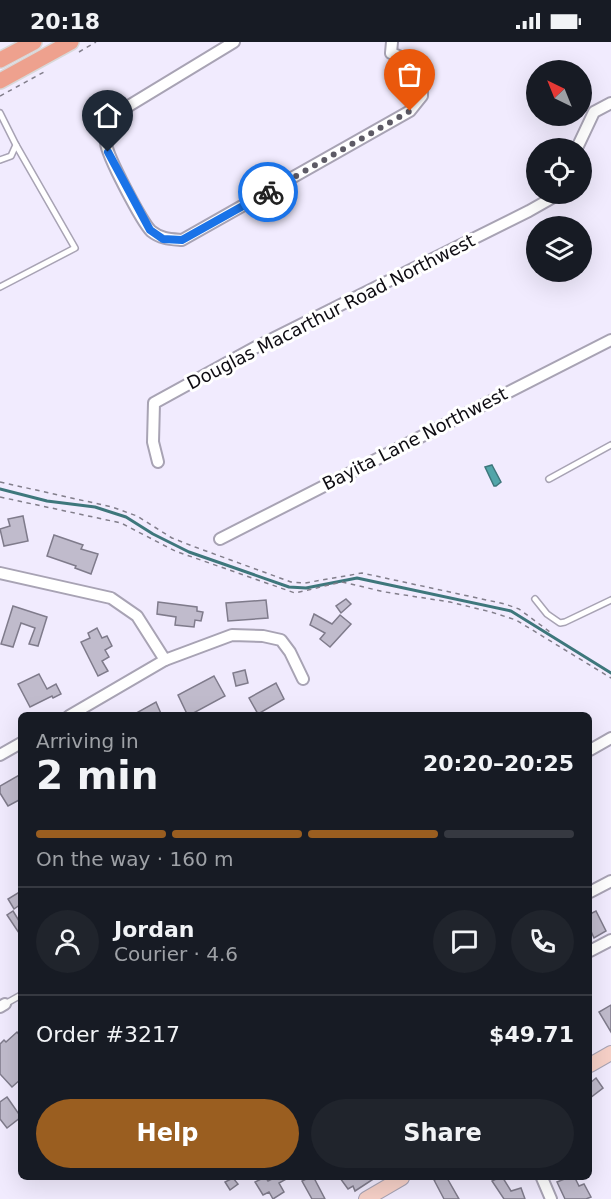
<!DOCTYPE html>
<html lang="en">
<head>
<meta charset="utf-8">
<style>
	:root { --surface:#171b24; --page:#20242c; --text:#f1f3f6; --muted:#9ea1a6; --line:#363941; --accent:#9a5e20 }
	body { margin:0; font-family:"DejaVu Sans",sans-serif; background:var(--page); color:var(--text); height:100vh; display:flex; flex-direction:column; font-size:22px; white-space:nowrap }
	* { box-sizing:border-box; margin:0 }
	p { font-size:20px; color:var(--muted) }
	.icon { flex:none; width:33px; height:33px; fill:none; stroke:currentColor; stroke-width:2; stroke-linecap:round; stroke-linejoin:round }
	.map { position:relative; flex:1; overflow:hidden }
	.details { position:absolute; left:18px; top:670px; width:574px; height:468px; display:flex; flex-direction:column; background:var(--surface); border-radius:9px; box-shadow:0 6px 24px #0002 }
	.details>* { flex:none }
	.needle { width:39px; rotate:317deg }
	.buttons { position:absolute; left:526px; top:18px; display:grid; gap:12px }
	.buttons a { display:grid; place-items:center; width:66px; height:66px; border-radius:50%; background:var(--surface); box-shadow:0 6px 24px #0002; font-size:30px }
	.pin { position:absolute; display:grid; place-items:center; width:51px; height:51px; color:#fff; margin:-62px -26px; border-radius:50% 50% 50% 0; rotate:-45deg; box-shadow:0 0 6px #0007 }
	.pin .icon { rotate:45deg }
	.courier { position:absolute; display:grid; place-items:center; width:60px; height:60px; margin:-30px; border:4px solid #1a73e8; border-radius:50%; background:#fff; color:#222; box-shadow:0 2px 8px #0007 }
	.head em { font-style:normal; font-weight:700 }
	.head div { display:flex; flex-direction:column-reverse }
	.head { display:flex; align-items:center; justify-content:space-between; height:102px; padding:0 18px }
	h1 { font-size:39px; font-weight:700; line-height:45px }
	.bar { display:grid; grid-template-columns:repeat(4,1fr); gap:9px 6px; align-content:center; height:72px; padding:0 18px }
	.bar i { height:8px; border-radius:4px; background:var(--line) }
	.bar .active { background:var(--accent) }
	.bar p { grid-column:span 4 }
	.line { display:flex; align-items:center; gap:15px; padding:0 18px; border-top:2px solid var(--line) }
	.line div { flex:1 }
	.round { display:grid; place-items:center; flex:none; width:63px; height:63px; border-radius:32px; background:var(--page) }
	.cta { display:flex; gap:12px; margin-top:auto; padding:12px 18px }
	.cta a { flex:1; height:69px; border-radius:36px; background:var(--accent); color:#fff; font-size:24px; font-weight:700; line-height:69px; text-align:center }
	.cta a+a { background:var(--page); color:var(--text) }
	.status { display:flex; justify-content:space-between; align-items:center; height:42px; padding:0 30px; background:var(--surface); direction:ltr }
	.status svg { height:16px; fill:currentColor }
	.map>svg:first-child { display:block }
	.water { fill:#52a5a9; stroke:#3e777c; stroke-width:1.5 }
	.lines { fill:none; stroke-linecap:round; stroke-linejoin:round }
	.stream { stroke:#3e777c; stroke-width:3 }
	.building { fill:#c0bbcc; stroke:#7f7b8b; stroke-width:1.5 }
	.lane-casing { stroke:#a8a3b4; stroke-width:8 }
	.street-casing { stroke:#a8a3b4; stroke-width:14 }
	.secondary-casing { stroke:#a8a3b4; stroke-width:16 }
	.primary-casing { stroke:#d8d8d9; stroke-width:18 }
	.path { stroke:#827e8b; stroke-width:1.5; stroke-dasharray:4.5 4.5; stroke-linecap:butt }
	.lane { stroke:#fff; stroke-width:5 }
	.street { stroke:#fff; stroke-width:10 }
	.secondary { stroke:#f6d0c7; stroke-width:14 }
	.primary { stroke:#eea18e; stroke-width:15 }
	.done { stroke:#5d5a65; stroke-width:6; stroke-dasharray:0 10.8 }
	.route { stroke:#1a73e8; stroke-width:8 }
	.labels { text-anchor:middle; stroke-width:6; stroke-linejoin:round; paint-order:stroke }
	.street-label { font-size:18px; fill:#0e0c12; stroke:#fff }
</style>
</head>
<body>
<div class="status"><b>20:18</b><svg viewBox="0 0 49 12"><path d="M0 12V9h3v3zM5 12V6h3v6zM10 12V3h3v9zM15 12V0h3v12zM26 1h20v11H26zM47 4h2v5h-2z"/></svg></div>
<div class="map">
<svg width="611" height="1157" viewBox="0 0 611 1157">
	<rect width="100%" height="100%" fill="#f1ebfe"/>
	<path class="water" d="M492,423l9,17 -5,4h-2l-9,-19z"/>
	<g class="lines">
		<path class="stream" d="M0,447l47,12 48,6 31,10 27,17 36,18 100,35 17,1 51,-10 154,33 100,62"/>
	</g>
	<g class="building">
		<path d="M23,474l5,25 -24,5 -4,-17 10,-3 -2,-7z"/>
		<path d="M54,493l29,10 -2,4 17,5 -7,20 -16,-6 1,-2 -29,-10z"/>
		<path d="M346,557l5,5 -10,9 -5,-7z"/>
		<path d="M266,558l2,18 -40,3 -2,-18z"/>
		<path d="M158,560l39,5v4l6,1 -2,9 -6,-1 -1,7 -19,-2 1,-8 -19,-3z"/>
		<path d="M13,564l34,11 -9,29 -9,-2 6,-16 -14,-5 -8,24 -12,-3z"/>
		<path d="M314,572l18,10 8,-9 11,9 -21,23 -10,-8 5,-6 -15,-8z"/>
		<path d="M97,586l5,10 5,-2 5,10 -7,4 4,7 -7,4 6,10 -10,5 -17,-34 9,-4 -2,-5z"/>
		<path d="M245,628l3,13 -12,3 -3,-13z"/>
		<path d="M39,632l8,15 9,-5 5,10 -8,4 -1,-2 -22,11 -12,-23z"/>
		<path d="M214,634l11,20 -37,20 -10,-21z"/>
		<path d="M276,641l8,16 -26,15 -9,-16z"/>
		<path d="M156,660l6,14h-31z"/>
		<path d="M21,732v25l-13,7 -8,-13v-7z"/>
		<path d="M21,849v13l-7,5 -6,-10z"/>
		<path d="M13,869l8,13v12l-14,-21z"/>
		<path d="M596,869l10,20 -12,7 -4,-9v-15z"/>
		<path d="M611,963v27l-12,-20z"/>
		<path d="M17,990l4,5v42l-9,8 -12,-13v-30l4,-4 2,2z"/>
		<path d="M596,1036l7,10 -13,10v-15z"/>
		<path d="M7,1055l14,20 -14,11 -7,-9v-17z"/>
		<path d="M233,1136l5,6 -8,6 -5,-8z"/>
		<path d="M263,1136h3l2,3 6,-3h14l-9,5 5,9 -11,7 -4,-7 -6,3 -8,-13z"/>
		<path d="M308,1136h6l11,21h-13l-10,-18z"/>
		<path d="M340,1136h35l-20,13 -2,-5 -5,3z"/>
		<path d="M439,1136h8l12,21h-15l-10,-19z"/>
		<path d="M498,1136h5l8,13 10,-3 4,11h-21l-12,-18z"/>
		<path d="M567,1136h8l4,8 5,-2 7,13 -5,2h-21l-8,-17z"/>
	</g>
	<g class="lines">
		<g class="lane-casing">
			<g id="lane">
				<path d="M0,71l16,32 -5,11 -11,4"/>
				<path d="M0,245l75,-39 -59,-103"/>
				<path d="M549,437l62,-34"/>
				<path d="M535,557l12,15 13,9 5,-1 46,-22"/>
				<path d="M5,962l16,-9"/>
			</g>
		</g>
		<g class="street-casing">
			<g id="street">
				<path d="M234,0l-112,68c-10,9 -17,19 -16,33 1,13 36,79 45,88 10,8 19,8 31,9l228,-129 12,-15c1,-30 -6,-33 -31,-43l1,-11"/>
				<path d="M577,106l17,-36 17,-9"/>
				<path d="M158,420l-5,-20 1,-39 102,-56 273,-136 30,-17"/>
				<path d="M220,497l391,-199"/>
				<path d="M0,531l111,25 26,18 28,44"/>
				<path d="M69,674l96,-56 67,-25 31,1 18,4 9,12 13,27"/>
				<path d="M590,708l21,-12"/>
				<path d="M0,713l21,-12"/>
				<path d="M590,850l21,-11"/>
				<path d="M590,909l21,-11"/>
				<path d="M0,965l5,-3"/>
				<path d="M542,1136l9,21"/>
			</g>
		</g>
		<g class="secondary-casing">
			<g id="secondary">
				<path d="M590,1023l21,-12"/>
				<path d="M366,1157l36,-21"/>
			</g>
		</g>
		<g class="primary-casing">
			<g id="primary">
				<path d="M0,18l34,-18"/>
				<path d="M0,39l71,-39"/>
			</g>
		</g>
		<g class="path">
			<path d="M79,10l17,-10"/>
			<path d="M0,54l44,-24"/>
			<path d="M0,440l112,25 25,9 35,22 23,9 96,35 14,1 57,-10 143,31 14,5 31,23"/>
			<path d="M0,455l121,26 54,28 120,42 47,-11 43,10 65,10 41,10 25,8 95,58"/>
		</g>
		<use href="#lane" class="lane"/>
		<use href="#street" class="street"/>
		<use href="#secondary" class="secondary"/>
		<use href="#primary" class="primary"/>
	</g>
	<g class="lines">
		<path class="done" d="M268,150l142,-81"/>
		<path class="route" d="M108,110l42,78 13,9 19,1 86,-48"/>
	</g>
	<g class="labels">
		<g class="street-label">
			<text transform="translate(331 270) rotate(-27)" y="6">Douglas Macarthur Road Northwest</text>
			<text transform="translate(415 397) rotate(-27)" y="6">Bayita Lane Northwest</text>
		</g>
	</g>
</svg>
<div class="buttons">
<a><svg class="needle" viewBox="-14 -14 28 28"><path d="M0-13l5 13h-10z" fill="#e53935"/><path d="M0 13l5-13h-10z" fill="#9ea1a6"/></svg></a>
<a><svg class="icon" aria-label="locate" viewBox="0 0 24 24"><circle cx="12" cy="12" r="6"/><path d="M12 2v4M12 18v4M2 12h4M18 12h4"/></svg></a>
<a><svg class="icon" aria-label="layers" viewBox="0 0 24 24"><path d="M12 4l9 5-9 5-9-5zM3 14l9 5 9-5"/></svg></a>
</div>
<div class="pin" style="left:410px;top:69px;background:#ea580c"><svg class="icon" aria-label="bag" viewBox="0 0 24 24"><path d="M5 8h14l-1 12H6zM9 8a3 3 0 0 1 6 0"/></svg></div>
<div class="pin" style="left:108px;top:110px;background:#1f2937"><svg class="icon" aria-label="home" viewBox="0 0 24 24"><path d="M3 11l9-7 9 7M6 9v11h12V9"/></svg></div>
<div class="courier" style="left:268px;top:150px"><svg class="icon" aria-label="bike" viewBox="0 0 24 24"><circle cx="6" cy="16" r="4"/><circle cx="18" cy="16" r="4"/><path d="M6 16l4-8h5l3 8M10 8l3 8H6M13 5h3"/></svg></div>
<section class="details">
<div class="head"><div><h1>2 min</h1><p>Arriving in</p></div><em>20:20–20:25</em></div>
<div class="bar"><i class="active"></i><i class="active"></i><i class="active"></i><i></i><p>On the way · 160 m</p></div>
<div class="line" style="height:108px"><a class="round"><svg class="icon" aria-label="person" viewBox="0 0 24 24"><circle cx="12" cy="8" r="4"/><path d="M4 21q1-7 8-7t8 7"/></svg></a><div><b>Jordan</b><p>Courier · 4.6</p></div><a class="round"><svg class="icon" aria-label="chat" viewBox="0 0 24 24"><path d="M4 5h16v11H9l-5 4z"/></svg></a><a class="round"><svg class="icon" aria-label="phone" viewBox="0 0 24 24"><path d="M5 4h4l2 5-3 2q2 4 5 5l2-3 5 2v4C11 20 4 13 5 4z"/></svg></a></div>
<div class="line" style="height:78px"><div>Order #3217</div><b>$49.71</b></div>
<div class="cta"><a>Help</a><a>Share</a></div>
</section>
</div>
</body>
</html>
